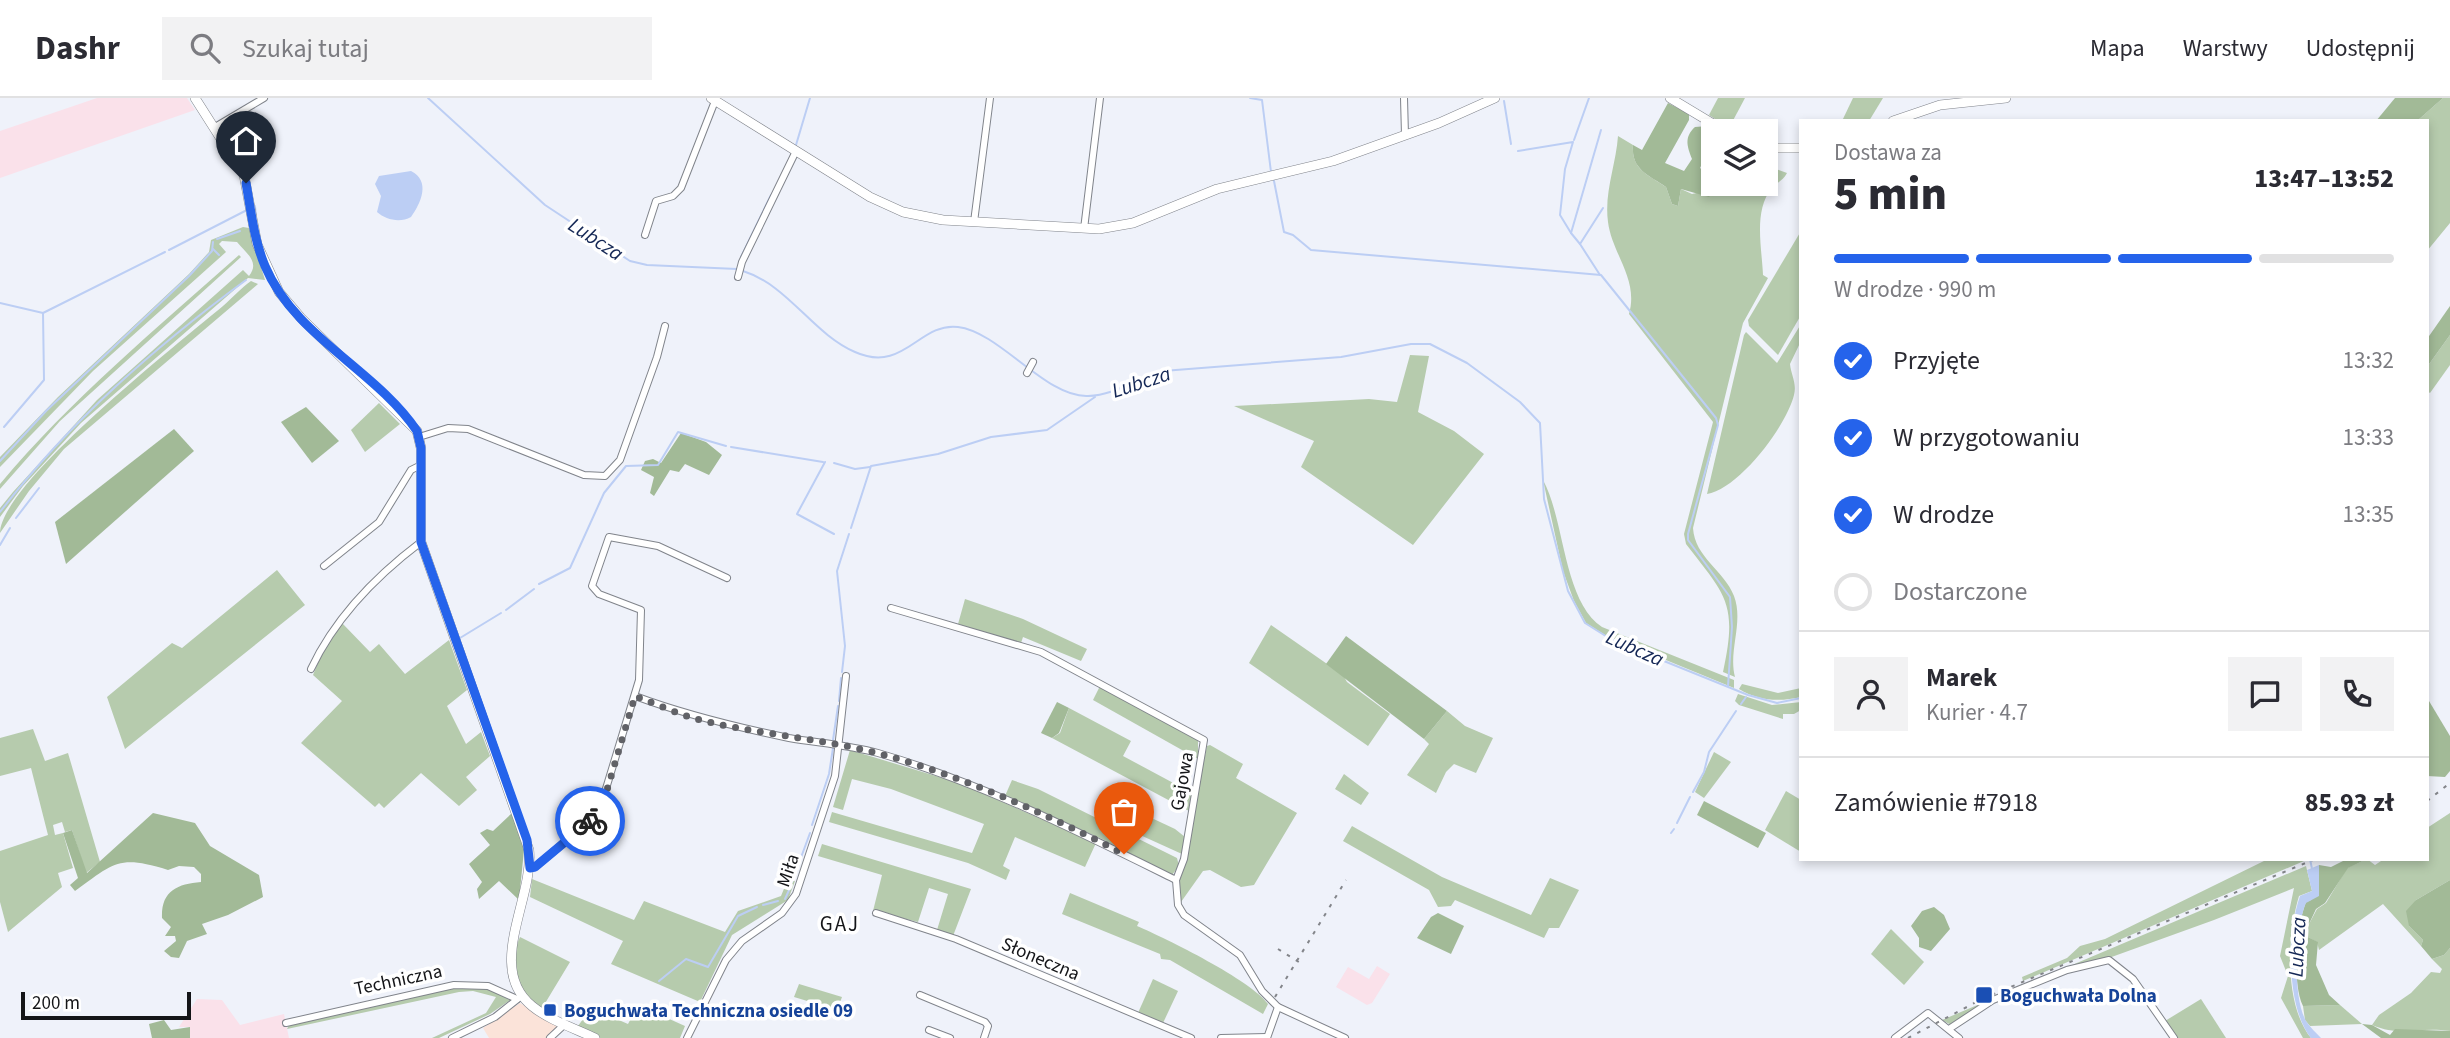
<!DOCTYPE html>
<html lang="pl">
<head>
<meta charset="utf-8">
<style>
	:root { --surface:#fff; --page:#f2f2f3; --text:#2b2b33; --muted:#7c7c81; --line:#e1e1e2; --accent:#2563eb }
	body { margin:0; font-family:"Source Sans 3",sans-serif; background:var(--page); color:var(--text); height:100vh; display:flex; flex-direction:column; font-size:26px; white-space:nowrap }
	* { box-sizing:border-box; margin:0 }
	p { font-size:23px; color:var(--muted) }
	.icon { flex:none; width:38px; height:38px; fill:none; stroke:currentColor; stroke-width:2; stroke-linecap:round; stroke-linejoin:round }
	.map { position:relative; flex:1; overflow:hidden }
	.side { position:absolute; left:1799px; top:21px; width:630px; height:742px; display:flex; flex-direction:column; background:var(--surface); border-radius:0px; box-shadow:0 4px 10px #0003 }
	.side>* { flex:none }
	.controls { position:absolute; left:1701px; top:21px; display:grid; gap:14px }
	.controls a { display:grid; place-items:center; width:77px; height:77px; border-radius:0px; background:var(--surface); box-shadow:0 4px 10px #0003; font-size:35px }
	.scale { position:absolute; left:21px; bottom:18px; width:170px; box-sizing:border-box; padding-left:7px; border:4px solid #141518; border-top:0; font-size:19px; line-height:24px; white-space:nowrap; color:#141518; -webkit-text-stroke:5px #fff; paint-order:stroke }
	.pin { position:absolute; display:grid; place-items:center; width:60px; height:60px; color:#fff; margin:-72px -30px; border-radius:50% 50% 50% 0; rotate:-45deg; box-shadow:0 0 7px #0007 }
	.pin .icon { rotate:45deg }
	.courier { position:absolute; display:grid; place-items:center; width:70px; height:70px; margin:-35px; border:5px solid #2563eb; border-radius:50%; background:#fff; color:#222; box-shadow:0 2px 9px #0007 }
	.headline em { font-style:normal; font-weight:800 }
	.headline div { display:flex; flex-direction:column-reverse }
	.headline { display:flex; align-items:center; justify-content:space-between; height:119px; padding:0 35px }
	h1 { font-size:46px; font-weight:800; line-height:52px }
	.bar { display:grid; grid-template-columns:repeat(4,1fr); gap:10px 7px; align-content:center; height:84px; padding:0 35px }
	.bar i { height:9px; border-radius:5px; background:var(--line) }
	.bar .on { background:var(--accent) }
	.bar p { grid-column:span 4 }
	.line { display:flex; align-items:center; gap:18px; padding:0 35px; border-top:2px solid var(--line) }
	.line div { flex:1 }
	.round { display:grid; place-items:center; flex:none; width:74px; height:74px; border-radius:0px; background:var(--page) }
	ol { padding:0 35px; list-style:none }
	li { display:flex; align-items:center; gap:21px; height:77px }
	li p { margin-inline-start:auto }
	li .icon { padding:7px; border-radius:50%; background:var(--accent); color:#fff; stroke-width:4 }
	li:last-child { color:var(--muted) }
	li i { width:38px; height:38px; border:4px solid var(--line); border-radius:50% }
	header { display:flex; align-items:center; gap:42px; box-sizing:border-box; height:98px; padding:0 35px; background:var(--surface); border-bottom:2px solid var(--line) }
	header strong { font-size:33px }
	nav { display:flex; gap:38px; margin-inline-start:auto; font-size:24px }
	.search { width:490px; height:63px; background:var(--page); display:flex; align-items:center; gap:18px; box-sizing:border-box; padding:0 24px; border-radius:0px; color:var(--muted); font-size:26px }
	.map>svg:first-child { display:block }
	.commercial { fill:#fbe3d9 }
	.industrial { fill:#fae1ea }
	.green { fill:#b6cbad }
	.forest { fill:#a2ba97 }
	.water { fill:#bccef4 }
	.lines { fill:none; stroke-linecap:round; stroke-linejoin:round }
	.stream { stroke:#bccef4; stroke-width:2 }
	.street-casing { stroke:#80848b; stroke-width:8 }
	.secondary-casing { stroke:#80848b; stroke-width:10 }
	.street { stroke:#fff; stroke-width:6 }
	.secondary { stroke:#fff; stroke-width:9 }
	.rail { stroke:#83858a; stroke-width:2; stroke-dasharray:3.5 7; stroke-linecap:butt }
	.done { stroke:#616267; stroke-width:7; stroke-dasharray:0 12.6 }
	.route { stroke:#2563eb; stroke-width:9 }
	.transit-dot { fill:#1a4fb4; stroke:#fff; stroke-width:2.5 }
	.labels { text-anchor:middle; stroke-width:7; stroke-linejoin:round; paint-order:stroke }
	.street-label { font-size:19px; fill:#141518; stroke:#fff }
	.transit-label { font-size:19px; font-weight:bold; fill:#164399; stroke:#fff; text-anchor:start }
	.water-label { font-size:21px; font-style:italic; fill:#142755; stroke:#fff }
	.neighbourhood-label { font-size:21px; letter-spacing:2px; fill:#141518; stroke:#fff }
</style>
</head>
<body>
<header>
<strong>Dashr</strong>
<div class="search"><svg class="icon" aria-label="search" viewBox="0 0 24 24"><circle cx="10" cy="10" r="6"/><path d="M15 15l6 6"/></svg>Szukaj tutaj</div>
<nav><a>Mapa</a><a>Warstwy</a><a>Udostępnij</a></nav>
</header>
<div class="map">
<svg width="2450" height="940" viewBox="0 0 2450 940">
	<rect width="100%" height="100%" fill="#eff2fa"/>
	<path class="commercial" d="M520,905l37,23 -2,4 -9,8h-57l-6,-10z"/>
	<g class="industrial">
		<path d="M97,0h90l8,12 -195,68v-47z"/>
		<path d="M1377,868l13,8 -18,29 -5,2 -31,-18 12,-20 21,12z"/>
		<path d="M197,901l25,1 18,25 44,-11 5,24h-99v-11h-11z"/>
	</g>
	<g class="green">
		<path d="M1718,0h27l-16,30 -20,-13z"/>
		<path d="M1853,0h30l-14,23h-27z"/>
		<path d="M2443,0h7v125l-23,28v-130h-10z"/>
		<path d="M1618,38l15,9c-2,25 16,30 33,42l6,17 6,2 3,-17 11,5 23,-5v-5h51v-13l5,-4 16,6c-4,8 -10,9 -15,15 -19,22 -10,61 -9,87l5,3 -25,45 -50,205c2,30 31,42 41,68 10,26 -6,55 1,81l-12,-5c15,-69 3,-76 -37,-128l-2,-10 29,-112 -84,-108c10,-35 -17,-60 -21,-92 -4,-30 8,-57 10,-86z"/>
		<path d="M243,129l6,1 16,52 -17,-2 -167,145 -58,63 -23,31v-9l13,-16 84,-92 146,-130 6,6c11,-14 -2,-22 -12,-34l-15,-1 -3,3 7,8 -133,119 -93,96v-10l58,-60 131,-123 20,-22 2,-12z"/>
		<path d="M1801,133v84l-23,40 -29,-29 -1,-6z"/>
		<path d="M239,157l2,2 -181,164 -60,68v-5c71,-85 156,-155 239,-229z"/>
		<path d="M251,183l7,3 -194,165 -35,42 -29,42c0,-49 180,-191 223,-227 9,-8 18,-18 28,-25z"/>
		<path d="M1801,226v17l-11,23c1,11 7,19 4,31 -7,30 -55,94 -87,99l37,-159 2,-3 31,31z"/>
		<path d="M2450,237v30l-20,28 -3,-2v-24z"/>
		<path d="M1410,257l19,1 -11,56 36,19 30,23 -71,91 -112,-78 13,-26 -80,-35 135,-7 28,3z"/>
		<path d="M379,305l21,21 -35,28 -14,-22z"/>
		<path d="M1543,382c22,40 20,121 59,147l132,53v8l-129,-53 -19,-12 -12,-22 -11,-30z"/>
		<path d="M277,472l28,35 -180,144 -18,-52 65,-54 10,5z"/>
		<path d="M965,501l58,20 64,30 -6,12 -58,-24 -2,6 -63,-19z"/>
		<path d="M342,525l28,29 9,-8 26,30 44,-34 18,50 -20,16 19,38 15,-12 9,24 -24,21 11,13 -18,16 -38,-33 -37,35 -5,-5 -4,4 -74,-64 41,-42 -29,-26 12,-29z"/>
		<path d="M1271,527l72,50 4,7 43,32 -22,32 -119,-83z"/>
		<path d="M1742,586l36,9 23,-5v9c-22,5 -42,4 -62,-8z"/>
		<path d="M1100,588l98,53v20l-105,-59z"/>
		<path d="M1738,596l34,11 29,-3v8l-7,4h-11v5l-44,-14 -4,-4z"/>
		<path d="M1069,610l62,33 -8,15 69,37 -3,18 -137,-73 8,-5z"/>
		<path d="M1447,613l18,15 28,12 -17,35 -22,-9 -8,8 -10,21 -29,-18 22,-31 -5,-5z"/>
		<path d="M33,631l12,32 23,-8 32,109 -14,11 -14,-43 -7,2 -3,-10 -9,3 2,10 8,-2 10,35 -15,5 4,14 -54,45 -8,-30v-51l48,-16 -17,-67 -31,8v-38z"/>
		<path d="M1210,647l33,19 -7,14 61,35 -43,72 -13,2 -31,-17 -7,1 -22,31 -3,-15 29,-141z"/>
		<path d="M850,652l109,33 137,60 -11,24 -70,-30 -12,29 7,4 -4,10 -38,-17 -139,-41 3,-10 140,41 12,-29 -93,-35 -39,-10 -9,31 -10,-3z"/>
		<path d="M1714,654l17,10 -27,36 -9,-6z"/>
		<path d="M1344,676l25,19 -8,12 -26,-16z"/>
		<path d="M1012,682l26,9 139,69 2,8 -7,9 -70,-36 -97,-43z"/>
		<path d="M1786,693l15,9v52l-36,-22z"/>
		<path d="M1126,708l49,23 10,8 -3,17 -64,-29z"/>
		<path d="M2450,715v67l-34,20 -7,26 14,14 -2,6 -38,-42 -64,46 -2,-8 -9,-5 1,-13 8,-15 9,-6 21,-35 20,-9 8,6 9,-6h43v-31z"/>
		<path d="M1352,728l90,51 89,38 19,-37 29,12 -20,38h-10l-5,10 -89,-38 -4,6 -13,1 -9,-17 -86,-49z"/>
		<path d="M822,746l149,45 -18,47 -16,-6 11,-36 -19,-6 -11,34 -45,-11 9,-36 -64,-19z"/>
		<path d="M2268,761l36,2 -281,120 -1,-4 45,-19 13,-12 25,-7z"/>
		<path d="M2306,768l6,25 -13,5c-12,39 -15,109 12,142h-8l-22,-40 7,-22 -8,-20 14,-68 -80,32 -230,83 -33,22 -9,-5z"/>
		<path d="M532,781l102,41 10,-19 81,31 13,-21 43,-15 7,-17 7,2 -7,19 -56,35 -32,67 -89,-38 12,-23 -93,-44z"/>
		<path d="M1070,795l69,29 -2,4c30,13 114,54 131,78l-5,10 -93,-54 -9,-1 -1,-5 -98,-40z"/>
		<path d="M1891,831l33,33 -20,23 -33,-31z"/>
		<path d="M520,839l50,25 -26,43 8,5c-6,-3 -11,-1 -16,-4 -21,-14 -26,-49 -16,-69z"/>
		<path d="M2450,850v83c-33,-5 -47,7 -78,-6l7,-10 32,-22 20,-21 9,1 2,-4 -10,-10 12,-4z"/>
		<path d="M1153,881l25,12 -15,32 -25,-10z"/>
		<path d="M799,886l43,13 -5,13 -43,-13z"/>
		<path d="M451,889l37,1 24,11 -22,15 -51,24h-7l54,-25 10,-16 -23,-6 -14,1 -172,37 2,-4z"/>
		<path d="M2201,901l25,39h-50l-11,-17z"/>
		<path d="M638,907l47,21 -5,12h-80l-22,-12 13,-18 37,16z"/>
		<path d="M2340,907l22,19 -52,2 -5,-6 -2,-14z"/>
	</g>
	<g class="forest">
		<path d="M2395,0h48l-26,23h-41z"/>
		<path d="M1668,5l21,11v6l-24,43 19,8 8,-12c-5,-13 -8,-22 3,-32l13,-1 8,5h-3v11l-13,26 13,10 2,11 -6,8 -28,-8 -3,17 -6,-2 -6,-17c-17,-12 -35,-17 -33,-42l9,5z"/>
		<path d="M2450,208v29l-23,32v-28z"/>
		<path d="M306,309l33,34 -27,22 -31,-41z"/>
		<path d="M174,331l20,22 -128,113 -11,-42z"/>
		<path d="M681,335l25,9 16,13 -13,20 -24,-11 -6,8 -9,-2 -16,26 -4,-3 4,-16 -13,-7 4,-9 8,-2 8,4z"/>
		<path d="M1346,538l101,75 -23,28 -98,-75z"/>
		<path d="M2429,603l21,35v35l-5,6 -18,-1z"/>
		<path d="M1057,604l12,6 -10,25 -7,5 -11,-5z"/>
		<path d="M1704,703l62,32 -8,15 -61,-33z"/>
		<path d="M153,715l42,10 15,23 49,29 4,22 -35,18 -26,9 5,10 -20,7 -8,17 -8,-1 -7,-6 12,-10 -1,-5h-10l6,-9 -9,-9c-1,-27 15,-34 39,-36v-8l-7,-7 -15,-1 -11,4c-49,-15 -53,-8 -93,21l-5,-6 8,-7 -15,-45 9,-3 15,43z"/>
		<path d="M512,715l12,37 -5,50 -20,-19 -20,18 -2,-10 5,-7 -13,-18 21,-19 -10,-12 7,-4 6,2z"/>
		<path d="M2347,761h20l-19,9 -23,35 -9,6 -7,15 -1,13 10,5 -2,23 13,30 11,10 -37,1c-11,-22 -7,-80 3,-104l5,-2 8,-35 12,2z"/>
		<path d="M2450,782v68l-6,7 -12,4 -11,-13 2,-6 -14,-14 -3,-15 10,-11z"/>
		<path d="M1934,809l10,8 6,14 -19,22 -12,-4v-9l-8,-12 11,-15z"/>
		<path d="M1438,815l26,13 -13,28 -34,-16 14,-21z"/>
		<path d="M164,922l7,10 19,-3v11h-38l-3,-14z"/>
		<path d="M2362,926l10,1 18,10 5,-6 55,2v7h-69z"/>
	</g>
	<g class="water">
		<path d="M411,73c20,10 10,32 0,46 -11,6 -25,3 -34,-5l4,-16 -6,-12 4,-8z"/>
		<path d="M2319,767v31l-13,7c-11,25 -14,94 0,118 4,6 10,12 15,17h-10c-25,-31 -24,-106 -11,-142l12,-5 -5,-21z"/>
	</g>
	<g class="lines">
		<g class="stream">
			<path d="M428,0l117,107 85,56 17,4 90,4"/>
			<path d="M1250,0l12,2 9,72"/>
			<path d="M1504,3l7,43"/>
			<path d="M1574,42l15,-42"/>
			<path d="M796,47l14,-47"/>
			<path d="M1518,53l55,-9 -8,27 -5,46 11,18"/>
			<path d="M1274,83l10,51 9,3 18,15 290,25 115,143 2,7 -30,109v6l42,57 2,30 -4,59"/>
			<path d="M255,108l1,10"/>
			<path d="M217,141l23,-8"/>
			<path d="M1580,146l-9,-11 30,-103"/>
			<path d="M213,151l6,6"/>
			<path d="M169,152l76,-39"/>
			<path d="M741,159l30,-62"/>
			<path d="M743,173c45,14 70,63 112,81 49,22 64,-30 103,-25 42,5 88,71 130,69 29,-1 49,-19 75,-25l178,-14 70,-13h19l37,19 53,39 20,21 4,76 24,92 17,32 27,17 136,55 29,8 24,-5"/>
			<path d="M1600,177l-20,-31 23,-36"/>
			<path d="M0,205l43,10"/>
			<path d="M4,329l40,-47 -1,-67 122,-61"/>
			<path d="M731,349l92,15"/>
			<path d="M0,363l46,-50 143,-135 23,-25 1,-9"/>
			<path d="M825,364l-28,52 37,20"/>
			<path d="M834,365l21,6 15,-2"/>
			<path d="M0,414c70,-91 155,-165 246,-232"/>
			<path d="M16,420l23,-30"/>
			<path d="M851,430l20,-62 67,-12 53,-17 56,-7 48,-33"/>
			<path d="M0,447l10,-17"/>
			<path d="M539,486l31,-16 34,-75 22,-27 32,-1 20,-33 48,14"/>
			<path d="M506,512l28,-21"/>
			<path d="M460,540l41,-25"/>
			<path d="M842,574l3,-26 -8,-75 12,-37"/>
			<path d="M839,603l2,-23"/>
			<path d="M1741,606l5,-7"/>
			<path d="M833,642l5,-34"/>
			<path d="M1693,694l11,-20 5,-20 27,-41"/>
			<path d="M1677,725l13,-26"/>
			<path d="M812,727l17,-51 4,-26"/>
			<path d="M1671,735l3,-4"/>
			<path d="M2310,761l2,10"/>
			<path d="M792,784l18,-49"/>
			<path d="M785,801l5,-11"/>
			<path d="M763,807l15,-4"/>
			<path d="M659,883l27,-22 22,8 30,-51 19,-9"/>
		</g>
		<g class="street-casing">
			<g id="street">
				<path d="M1404,0l1,37"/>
				<path d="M215,29l49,-29"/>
				<path d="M974,124l16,-124"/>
				<path d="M1084,131l16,-131"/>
				<path d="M645,137l11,-34 17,-5 8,-8 34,-87"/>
				<path d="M738,179l4,-15 54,-111"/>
				<path d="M1027,275l6,-11"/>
				<path d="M419,339l29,-9 20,1 116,46 21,1 15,-16 37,-103 8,-31"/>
				<path d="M324,468l55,-44 32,-52 10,-5"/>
				<path d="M891,510l150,44 163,88 -20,119 -8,21 2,25 6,10 56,40 22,36 16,16 67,31"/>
				<path d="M311,571c24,-51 65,-93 110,-127"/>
				<path d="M635,598c51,19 101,31 154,42 30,5 59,7 89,15 104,30 201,79 298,127"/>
				<path d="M530,770l5,-1 55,-46 11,-16 38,-125 2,-70 -42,-16 -7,-8 17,-49 49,9 69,32"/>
				<path d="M876,815l80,26 235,99"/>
				<path d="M920,897l65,27 3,4 -4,12"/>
				<path d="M286,925l168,-38 34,1 29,13"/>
				<path d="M1949,931l44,-29 74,-30 42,-10 24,19 41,59"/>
				<path d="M929,932l21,8"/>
				<path d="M452,940l43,-21 24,-19"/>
				<path d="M550,940l15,-14"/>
				<path d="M687,940l39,-78 16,-19 40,-28 14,-19 39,-118 11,-100"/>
				<path d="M1221,940l46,-1"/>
				<path d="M1267,940l11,-31"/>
				<path d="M1895,940l33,-25 31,25"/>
			</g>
		</g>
		<g class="secondary-casing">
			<g id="secondary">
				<path d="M195,0l49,77 13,69 22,48 22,26 116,113 4,17v94l108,308c5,48 -44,118 3,156 17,14 42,22 63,32"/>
				<path d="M711,0l159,99 33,15 40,8 156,9 34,-6 84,-34 116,-28 106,-38 56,-25"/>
				<path d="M1670,0l55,33"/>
				<path d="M1893,23l47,-16 66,-7"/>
				<path d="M1766,50h35"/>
			</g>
		</g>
		<use href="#street" class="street"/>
		<use href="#secondary" class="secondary"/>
		<g class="rail">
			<path d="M2427,703l23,-18"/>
			<path d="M1278,851l24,15"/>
			<path d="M1275,899l71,-117"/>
			<path d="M1908,940l74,-39 333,-140"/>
		</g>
	</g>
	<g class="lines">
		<path class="done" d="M590,723l14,-21 31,-104c21,8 43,18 65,24 57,14 116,18 173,32 86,22 171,61 251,102"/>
		<path class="route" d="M246,85c5,28 8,57 19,83 30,71 110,103 152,165l4,17v94l106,298 3,28 5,-1 55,-46"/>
	</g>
	<g class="transit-dot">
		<rect x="1975" y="888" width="18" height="18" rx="3.5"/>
		<rect x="543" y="905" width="14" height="14" rx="3.5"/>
	</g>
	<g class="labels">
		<g class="street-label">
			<text transform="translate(1181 683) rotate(-80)" y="7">Gajowa</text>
			<text transform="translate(787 772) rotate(-71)" y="7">Miła</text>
			<text transform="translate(1041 860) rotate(23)" y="7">Słoneczna</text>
			<text transform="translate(398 881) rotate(-12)" y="7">Techniczna</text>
		</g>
		<g class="transit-label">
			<text x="2000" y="904">Boguchwała Dolna</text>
			<text x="564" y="919">Boguchwała Techniczna osiedle 09</text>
		</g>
		<g class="water-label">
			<text transform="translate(596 141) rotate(33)" y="7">Lubcza</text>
			<text transform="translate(1141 284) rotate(-18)" y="7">Lubcza</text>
			<text transform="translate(1635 550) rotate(24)" y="7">Lubcza</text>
			<text transform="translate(2297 849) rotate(-87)" y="7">Lubcza</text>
		</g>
		<g class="neighbourhood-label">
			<text x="840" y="833">GAJ</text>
		</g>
	</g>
</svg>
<div class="controls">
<a><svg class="icon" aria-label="layers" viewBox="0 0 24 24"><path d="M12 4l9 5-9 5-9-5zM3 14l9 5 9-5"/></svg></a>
</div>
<div class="scale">200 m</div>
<div class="pin" style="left:1124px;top:756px;background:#ea580c"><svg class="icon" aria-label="bag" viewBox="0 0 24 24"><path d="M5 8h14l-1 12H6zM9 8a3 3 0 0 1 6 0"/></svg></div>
<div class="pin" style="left:246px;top:85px;background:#1f2937"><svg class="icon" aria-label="home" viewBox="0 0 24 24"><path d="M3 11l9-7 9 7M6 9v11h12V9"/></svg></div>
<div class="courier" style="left:590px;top:723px"><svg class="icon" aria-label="bike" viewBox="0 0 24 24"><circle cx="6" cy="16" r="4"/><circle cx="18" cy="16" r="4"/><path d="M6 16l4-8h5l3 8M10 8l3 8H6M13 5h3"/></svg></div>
<section class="side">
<div class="headline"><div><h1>5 min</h1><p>Dostawa za</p></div><em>13:47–13:52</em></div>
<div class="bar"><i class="on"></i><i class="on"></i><i class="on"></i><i></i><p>W drodze · 990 m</p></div>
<ol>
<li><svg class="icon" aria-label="check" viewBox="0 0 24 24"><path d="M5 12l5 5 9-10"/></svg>Przyjęte<p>13:32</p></li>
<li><svg class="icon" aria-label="check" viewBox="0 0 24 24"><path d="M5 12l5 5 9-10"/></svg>W przygotowaniu<p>13:33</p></li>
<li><svg class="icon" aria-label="check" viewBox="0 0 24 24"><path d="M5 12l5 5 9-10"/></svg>W drodze<p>13:35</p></li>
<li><i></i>Dostarczone</li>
</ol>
<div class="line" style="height:126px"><a class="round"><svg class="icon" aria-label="person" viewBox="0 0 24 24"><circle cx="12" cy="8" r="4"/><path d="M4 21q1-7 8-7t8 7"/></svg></a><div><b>Marek</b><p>Kurier · 4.7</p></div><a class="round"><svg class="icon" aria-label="chat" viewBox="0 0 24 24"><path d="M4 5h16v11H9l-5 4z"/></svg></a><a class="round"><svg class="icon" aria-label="phone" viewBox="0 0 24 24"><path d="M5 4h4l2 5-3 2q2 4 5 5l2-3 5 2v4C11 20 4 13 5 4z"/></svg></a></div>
<div class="line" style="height:91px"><div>Zamówienie #7918</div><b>85.93 zł</b></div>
</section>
</div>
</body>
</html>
